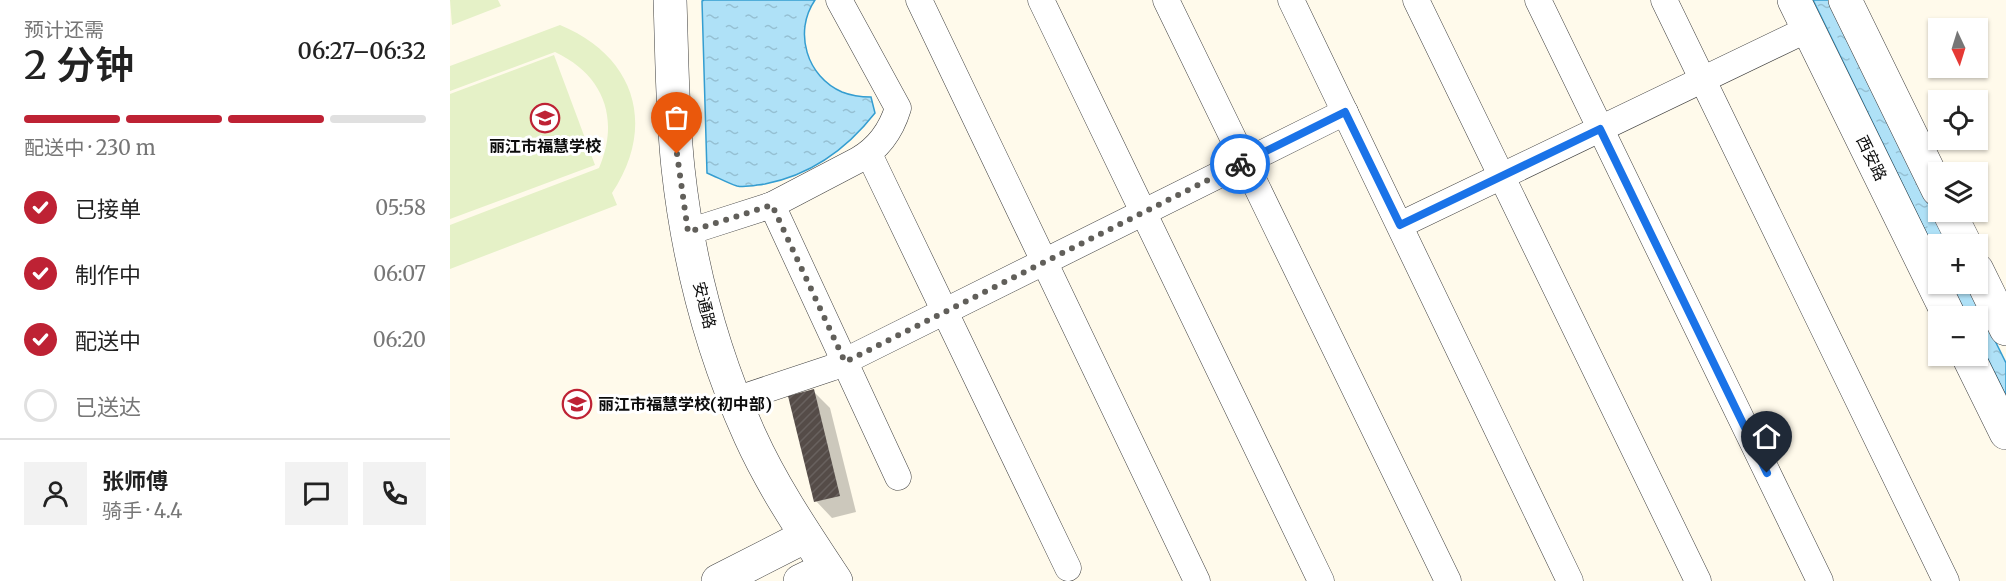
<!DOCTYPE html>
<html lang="zh">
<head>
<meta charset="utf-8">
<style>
	:root { --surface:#fff; --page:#f2f2f2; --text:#222; --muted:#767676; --line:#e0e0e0; --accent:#be2234 }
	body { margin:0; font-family:Merriweather,"Noto Sans SC",serif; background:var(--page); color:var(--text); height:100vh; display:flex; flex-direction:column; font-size:22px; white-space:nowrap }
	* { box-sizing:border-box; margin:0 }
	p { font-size:20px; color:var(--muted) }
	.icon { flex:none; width:33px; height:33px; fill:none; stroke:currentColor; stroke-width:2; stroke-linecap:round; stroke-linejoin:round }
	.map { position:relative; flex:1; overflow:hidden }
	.sheet { display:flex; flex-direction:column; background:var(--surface); width:450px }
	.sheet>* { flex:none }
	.needle { width:39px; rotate:176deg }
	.controls { position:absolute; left:1478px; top:18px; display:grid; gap:12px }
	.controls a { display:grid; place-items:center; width:60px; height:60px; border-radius:0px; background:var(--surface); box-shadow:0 2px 4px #0004; font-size:30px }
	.pin { position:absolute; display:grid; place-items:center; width:51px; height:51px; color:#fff; margin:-62px -26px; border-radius:50% 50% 50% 0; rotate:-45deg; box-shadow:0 0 6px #0007 }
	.pin .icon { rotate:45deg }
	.courier { position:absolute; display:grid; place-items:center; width:60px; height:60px; margin:-30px; border:4px solid #1a73e8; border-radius:50%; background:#fff; color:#222; box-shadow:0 2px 8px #0007 }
	.summary em { font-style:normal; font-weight:600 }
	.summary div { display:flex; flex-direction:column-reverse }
	.summary { display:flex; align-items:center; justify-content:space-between; height:102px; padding:0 24px }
	h1 { font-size:39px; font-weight:600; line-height:45px }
	.bar { display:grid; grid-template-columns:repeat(4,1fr); gap:9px 6px; align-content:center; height:72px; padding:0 24px }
	.bar i { height:8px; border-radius:4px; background:var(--line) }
	.bar .on { background:var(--accent) }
	.bar p { grid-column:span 4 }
	.line { display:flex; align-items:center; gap:15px; padding:0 24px; border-top:2px solid var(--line) }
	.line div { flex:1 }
	.round { display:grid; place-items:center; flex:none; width:63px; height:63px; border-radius:0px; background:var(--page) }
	ol { padding:0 24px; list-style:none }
	li { display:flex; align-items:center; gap:18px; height:66px }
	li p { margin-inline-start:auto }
	li .icon { padding:6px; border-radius:50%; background:var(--accent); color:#fff; stroke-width:4 }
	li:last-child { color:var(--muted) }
	li i { width:33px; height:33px; border:3px solid var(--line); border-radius:50% }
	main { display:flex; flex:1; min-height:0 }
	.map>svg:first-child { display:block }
	.pitch { fill:#e5f1c7 }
	.water { fill:url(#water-ripples); stroke:#349dd0; stroke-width:1.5 }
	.shadow { fill:#0003 }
	.building { fill:url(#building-hatch) }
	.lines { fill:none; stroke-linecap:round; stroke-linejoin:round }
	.minor-casing { stroke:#3f3f3f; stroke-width:27 }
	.tertiary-casing { stroke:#3f3f3f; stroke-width:34 }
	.minor { stroke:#fff; stroke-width:26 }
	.tertiary { stroke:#fff; stroke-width:33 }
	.done { stroke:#615f5a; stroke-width:6; stroke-dasharray:0 10.8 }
	.route { stroke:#1a73e8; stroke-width:8 }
	.labels { text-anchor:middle; stroke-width:6; stroke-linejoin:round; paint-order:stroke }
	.poi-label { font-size:16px; font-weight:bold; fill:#0c0c0c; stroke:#fff }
	.street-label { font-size:16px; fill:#0c0c0c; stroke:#fff }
</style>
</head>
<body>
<main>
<section class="sheet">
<div class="summary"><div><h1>2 分钟</h1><p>预计还需</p></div><em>06:27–06:32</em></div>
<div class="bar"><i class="on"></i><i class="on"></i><i class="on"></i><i></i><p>配送中 · 230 m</p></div>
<ol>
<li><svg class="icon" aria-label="check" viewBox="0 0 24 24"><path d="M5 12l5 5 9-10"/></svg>已接单<p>05:58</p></li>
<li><svg class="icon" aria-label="check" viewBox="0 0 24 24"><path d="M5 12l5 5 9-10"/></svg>制作中<p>06:07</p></li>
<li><svg class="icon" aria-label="check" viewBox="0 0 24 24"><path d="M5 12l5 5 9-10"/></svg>配送中<p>06:20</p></li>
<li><i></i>已送达</li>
</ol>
<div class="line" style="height:108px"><a class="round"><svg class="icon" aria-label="person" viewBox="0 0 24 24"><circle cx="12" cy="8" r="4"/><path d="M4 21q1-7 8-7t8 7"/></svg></a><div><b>张师傅</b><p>骑手 · 4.4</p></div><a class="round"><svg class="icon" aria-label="chat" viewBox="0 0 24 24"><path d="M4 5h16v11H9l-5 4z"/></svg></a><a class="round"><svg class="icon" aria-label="phone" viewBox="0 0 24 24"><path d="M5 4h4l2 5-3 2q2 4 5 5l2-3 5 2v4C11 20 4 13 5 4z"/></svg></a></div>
</section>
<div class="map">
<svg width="1556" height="581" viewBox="0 0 1556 581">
	<defs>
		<pattern id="water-ripples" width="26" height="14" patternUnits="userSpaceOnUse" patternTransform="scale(1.5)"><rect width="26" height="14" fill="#afe1f7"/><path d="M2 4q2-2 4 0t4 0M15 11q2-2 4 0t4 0" fill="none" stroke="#95c0d3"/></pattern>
		<pattern id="building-hatch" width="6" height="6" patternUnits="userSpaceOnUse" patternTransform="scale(1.5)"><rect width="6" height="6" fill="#554c48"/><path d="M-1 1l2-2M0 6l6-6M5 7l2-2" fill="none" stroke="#68615e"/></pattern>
	</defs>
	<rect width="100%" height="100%" fill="#fffaeb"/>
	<g class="pitch">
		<path d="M0,0h48l3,6 -49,19z"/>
		<path d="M110,25c75,31 97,100 52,168l5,12 -167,64v-44l149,-57c21,-49 5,-93 -44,-116l-105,39v-25z"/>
		<path d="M104,55l41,110 -145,54v-125z"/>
	</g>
	<g class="water">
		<path d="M254,0h111c-22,32 -8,77 27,92 10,4 19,5 29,5l4,16c-29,37 -64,62 -110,71 -9,1 -20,4 -28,2 -10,-3 -20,-9 -30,-13l-5,-172z"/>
		<path d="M1363,0h17l118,244h-10v13z"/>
		<path d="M1501,284h16l39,79v33l-29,-59v-21h-10z"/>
	</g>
	<path class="shadow" d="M363,391l17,17 26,104 -24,6 -16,-17z"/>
	<path class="building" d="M364,389l26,107 -26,6 -26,-106z"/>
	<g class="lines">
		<g class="minor-casing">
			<g id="minor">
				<path d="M469,0l278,581"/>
				<path d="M591,0l280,581"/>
				<path d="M716,0l282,581"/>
				<path d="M841,0l279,581"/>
				<path d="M966,0l282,581"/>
				<path d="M1088,0l282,581"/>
				<path d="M1214,0l282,581"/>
				<path d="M419,154l199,414"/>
				<path d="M322,205l126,272"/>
				<path d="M950,225l408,-196"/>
				<path d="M238,232l84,-27 86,-45c21,-12 33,-29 40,-52l-59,-108"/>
				<path d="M285,400l96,-32 514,-256"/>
			</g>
		</g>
		<g class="tertiary-casing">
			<g id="tertiary">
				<path d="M220,0c2,56 2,112 8,168 10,92 34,184 72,268 23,51 55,98 86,145"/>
				<path d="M1344,0l155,316"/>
				<path d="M1395,0l93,190"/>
				<path d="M1499,212l16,32"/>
				<path d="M1527,270l29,59"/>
				<path d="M1518,356l38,77"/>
				<path d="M268,581l88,-45"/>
				<path d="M350,581l27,-13"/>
			</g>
		</g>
		<use href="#minor" class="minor"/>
		<use href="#tertiary" class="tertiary"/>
	</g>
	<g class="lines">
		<path class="done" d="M227,154l11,78 84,-27 73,157 395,-198"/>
		<path class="route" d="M790,164l105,-52 55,113 200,-96 167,344"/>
	</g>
	<defs>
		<g id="school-ring" transform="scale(1.5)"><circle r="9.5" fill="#fff" stroke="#be2234" stroke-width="1.5"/><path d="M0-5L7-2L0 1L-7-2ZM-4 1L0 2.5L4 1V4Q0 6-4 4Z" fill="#be2234"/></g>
	</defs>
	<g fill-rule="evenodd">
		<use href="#school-ring" x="95" y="118"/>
		<use href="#school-ring" x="127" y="404"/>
	</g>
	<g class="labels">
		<g class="poi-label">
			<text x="95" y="152">丽江市福慧学校</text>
			<text x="148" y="410" text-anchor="start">丽江市福慧学校(初中部)</text>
		</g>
		<g class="street-label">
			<text transform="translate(1422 158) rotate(64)" y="6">西安路</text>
			<text transform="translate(255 305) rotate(76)" y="6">安通路</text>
		</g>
	</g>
</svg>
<div class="controls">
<a><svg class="needle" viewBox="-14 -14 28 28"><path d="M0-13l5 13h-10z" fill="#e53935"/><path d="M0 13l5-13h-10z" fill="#767676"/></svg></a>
<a><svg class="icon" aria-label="locate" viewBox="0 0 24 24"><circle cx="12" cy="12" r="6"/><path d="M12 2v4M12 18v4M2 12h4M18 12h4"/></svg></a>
<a><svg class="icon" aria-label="layers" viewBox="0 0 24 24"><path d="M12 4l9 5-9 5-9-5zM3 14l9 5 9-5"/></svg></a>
<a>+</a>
<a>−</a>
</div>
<div class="pin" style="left:227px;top:154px;background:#ea580c"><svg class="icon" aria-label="bag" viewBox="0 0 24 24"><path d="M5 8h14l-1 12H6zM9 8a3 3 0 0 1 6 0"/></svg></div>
<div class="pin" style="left:1317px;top:473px;background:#1f2937"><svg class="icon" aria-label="home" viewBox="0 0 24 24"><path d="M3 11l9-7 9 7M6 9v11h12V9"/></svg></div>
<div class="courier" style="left:790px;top:164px"><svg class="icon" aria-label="bike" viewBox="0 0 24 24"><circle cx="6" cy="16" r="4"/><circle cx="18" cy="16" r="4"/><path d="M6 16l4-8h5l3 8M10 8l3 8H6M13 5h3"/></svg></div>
</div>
</main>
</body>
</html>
